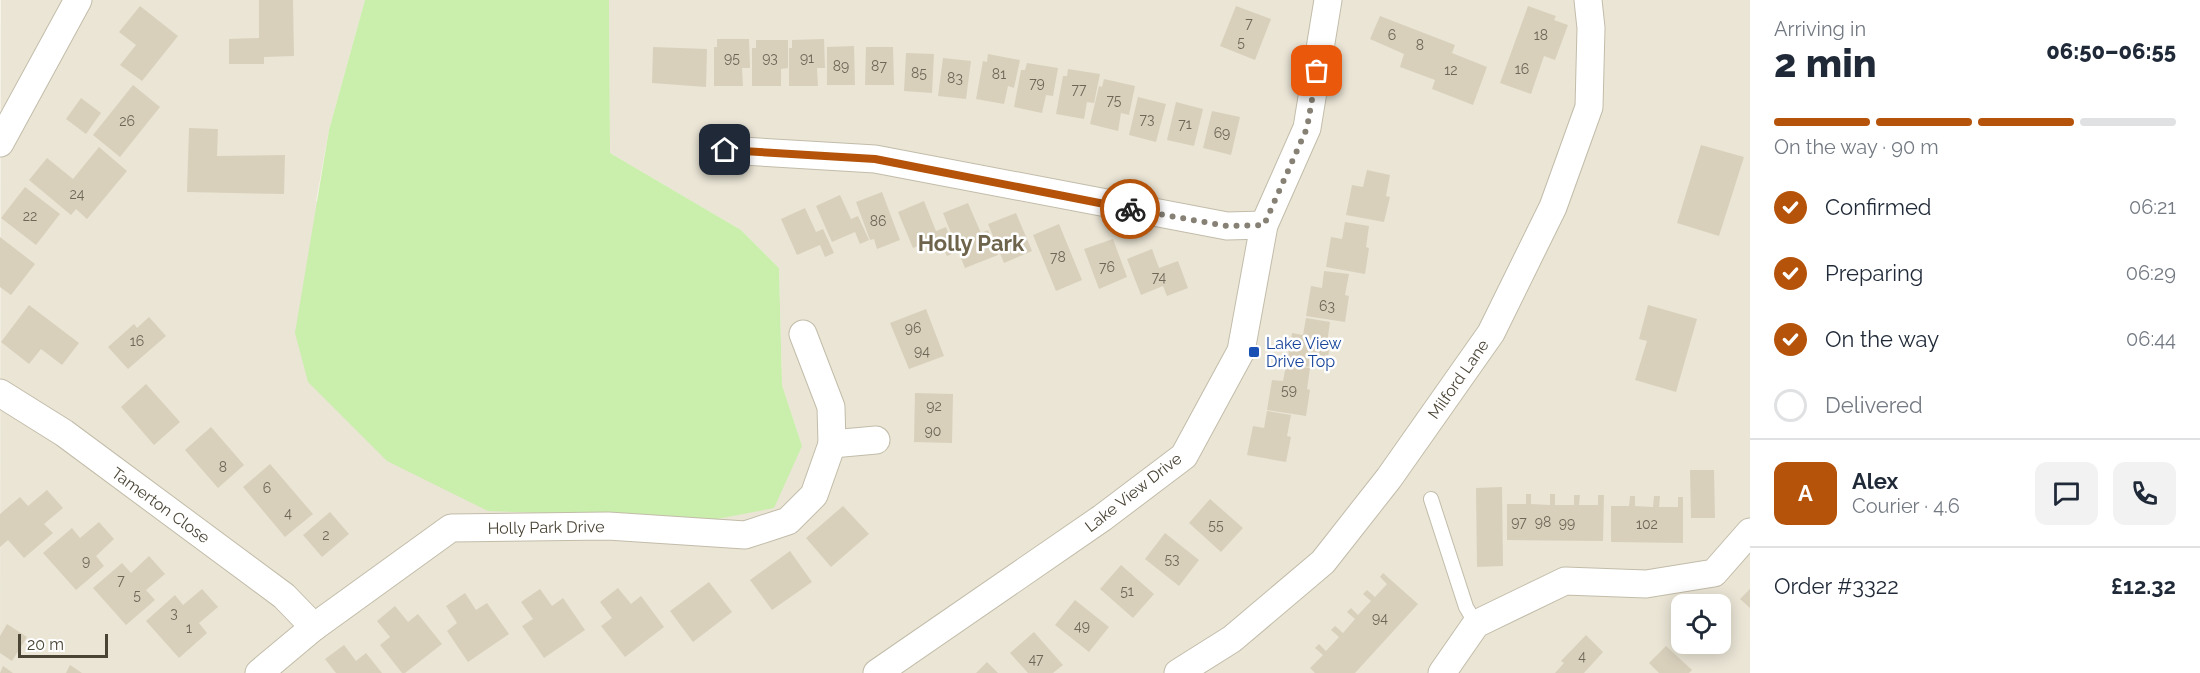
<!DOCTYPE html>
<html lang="en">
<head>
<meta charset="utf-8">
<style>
	:root { --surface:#fff; --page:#f2f2f3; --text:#1f2937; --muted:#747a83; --line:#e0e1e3; --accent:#b45309 }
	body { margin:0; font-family:Raleway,sans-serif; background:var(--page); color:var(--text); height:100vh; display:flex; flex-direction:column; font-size:22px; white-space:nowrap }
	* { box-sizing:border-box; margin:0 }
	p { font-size:20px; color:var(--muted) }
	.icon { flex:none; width:33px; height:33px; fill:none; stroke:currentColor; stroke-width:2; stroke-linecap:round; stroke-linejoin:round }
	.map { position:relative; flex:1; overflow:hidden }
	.details { display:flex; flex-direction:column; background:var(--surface); width:450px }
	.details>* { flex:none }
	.fabs { position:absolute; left:1671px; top:594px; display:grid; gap:12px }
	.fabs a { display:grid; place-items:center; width:60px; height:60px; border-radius:12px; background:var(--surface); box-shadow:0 3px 15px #0003; font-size:30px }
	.scale { position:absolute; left:18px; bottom:15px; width:90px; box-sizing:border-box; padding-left:6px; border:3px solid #4a4435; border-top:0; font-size:16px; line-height:21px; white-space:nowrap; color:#4a4435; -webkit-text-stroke:4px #fff; paint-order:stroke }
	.pin { position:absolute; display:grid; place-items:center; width:51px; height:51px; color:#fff; margin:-26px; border-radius:12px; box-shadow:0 3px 9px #0006 }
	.courier { position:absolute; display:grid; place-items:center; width:60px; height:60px; margin:-30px; border:4px solid #b45309; border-radius:50%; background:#fff; color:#222; box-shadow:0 2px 8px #0007 }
	.headline em { font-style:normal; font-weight:800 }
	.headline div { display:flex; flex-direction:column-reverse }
	.headline { display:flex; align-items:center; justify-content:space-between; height:102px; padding:0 24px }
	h1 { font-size:39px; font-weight:800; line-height:45px }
	.bar { display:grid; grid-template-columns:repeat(4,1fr); gap:9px 6px; align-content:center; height:72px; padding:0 24px }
	.bar i { height:8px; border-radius:4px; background:var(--line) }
	.bar .active { background:var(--accent) }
	.bar p { grid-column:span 4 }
	.line { display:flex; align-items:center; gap:15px; padding:0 24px; border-top:2px solid var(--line) }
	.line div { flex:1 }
	.round { display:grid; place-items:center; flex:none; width:63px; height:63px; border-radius:12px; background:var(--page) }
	ol { padding:0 24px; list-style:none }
	li { display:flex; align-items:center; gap:18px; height:66px }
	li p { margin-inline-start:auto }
	li .icon { padding:6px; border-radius:50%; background:var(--accent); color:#fff; stroke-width:4 }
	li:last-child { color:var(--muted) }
	li i { width:33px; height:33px; border:3px solid var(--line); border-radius:50% }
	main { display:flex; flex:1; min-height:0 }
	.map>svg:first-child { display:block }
	.residential { fill:#eae5d5; fill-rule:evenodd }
	.green { fill:#caeeac }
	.building { fill:#d9d0bc }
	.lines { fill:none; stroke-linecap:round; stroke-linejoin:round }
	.service-casing { stroke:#c2bca9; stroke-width:16 }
	.minor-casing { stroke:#c2bca9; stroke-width:29 }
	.service { stroke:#fff; stroke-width:14 }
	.minor { stroke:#fff; stroke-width:27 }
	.done { stroke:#868174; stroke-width:6; stroke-dasharray:0 10.8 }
	.route { stroke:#b45309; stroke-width:8 }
	.transit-dot { fill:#1a4fb4; stroke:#fff; stroke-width:2 }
	.labels { text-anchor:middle; stroke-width:5; stroke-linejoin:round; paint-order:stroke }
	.number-label { font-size:14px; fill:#6e6757 }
	.transit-label { font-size:16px; fill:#164399; stroke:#fff; text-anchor:start }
	.street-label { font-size:16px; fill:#4a4435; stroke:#fff }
	.district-label { font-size:22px; font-weight:bold; fill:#6e634b; stroke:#fff }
</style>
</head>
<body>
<main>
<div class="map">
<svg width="1750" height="673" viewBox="0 0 1750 673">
	<rect width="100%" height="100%" fill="#f6f3e8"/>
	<path class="residential" d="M1,0h364l-36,130 -13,71 486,245 -20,-61 -3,-117 -38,-38 -131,-77 -1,-153h1141v673h-1750zM1682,604h38v40h-38z"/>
	<path class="green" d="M365,0h244l1,153 131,77 38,38 3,117 20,61 -28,62 -57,11 -229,-8 -101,-50 -79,-79 -13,-49 34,-203z"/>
	<g class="building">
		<path d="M259,0h34l1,56 -30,1v7h-35v-25l30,-1z"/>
		<path d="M140,6l38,30 -36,45 -22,-16 16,-20 -17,-13z"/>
		<path d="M1236,6l35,13 -16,41 -35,-14z"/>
		<path d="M1528,6l28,10 -2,4 14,5 -13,35 -11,-4 -13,38 -31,-11z"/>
		<path d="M1380,16l75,29 -3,8 35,14 -14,38 -41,-16 3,-9 -35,-13 4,-13 -34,-15z"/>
		<path d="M717,39h32l1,29h-8l1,18h-29v-39h3z"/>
		<path d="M824,39l1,29h-8l1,18h-29v-38h3v-8z"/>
		<path d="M756,40h32v28l-7,1v17h-29v-38h4z"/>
		<path d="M854,46l1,39h-28v-38z"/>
		<path d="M653,47l54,2 -1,38 -54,-4z"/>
		<path d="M866,47h27l1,38h-29z"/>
		<path d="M906,53l28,1 -2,39 -28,-2z"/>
		<path d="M988,54l32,6 -6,28 -6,-2 -4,18 -28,-5 7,-38 4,1z"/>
		<path d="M943,58l28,3 -5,38 -28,-3z"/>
		<path d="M1027,63l31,5 -5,28 -7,-1 -4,18 -28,-6 7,-37h4z"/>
		<path d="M1068,69l32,5 -6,29 -7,-1 -3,17 -28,-5 7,-38h4z"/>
		<path d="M1104,79l31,7 -6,29 -8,-2 -3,18 -28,-7 9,-38 3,1z"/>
		<path d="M133,85l27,22 -40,50 -27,-22z"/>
		<path d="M1138,97l28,7 -10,38 -27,-7z"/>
		<path d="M81,98l20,15 -15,21 -20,-15z"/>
		<path d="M1176,102l27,7 -9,37 -27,-6z"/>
		<path d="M1212,111l28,6 -9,38 -28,-7z"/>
		<path d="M189,128l29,1 -1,27 68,-1 -1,39 -97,-2z"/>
		<path d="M1701,145l43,12 -25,79 -42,-13z"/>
		<path d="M99,147l28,24 -40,48 -11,-10 -5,6 -42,-35 18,-22 26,21z"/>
		<path d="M1367,170l23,5 -4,21 4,1 -6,25 -38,-7 6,-30 11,2z"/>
		<path d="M25,187l35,27 -24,31 -35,-27z"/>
		<path d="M882,192l18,48 -23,9 -3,-10 -4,1 -14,-38z"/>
		<path d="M840,195l11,24 7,-3 11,24 -9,4 -5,-12 -23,10 -16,-36z"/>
		<path d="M924,201l12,30 10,-4 10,25 -9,4 -8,-18 -26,10 -15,-36z"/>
		<path d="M968,203l13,30 7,-3 10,25 -33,13 -22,-55z"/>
		<path d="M805,208l11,24 7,-3 11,24 -9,4 -5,-12 -23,10 -16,-36z"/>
		<path d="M1016,213l16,38 -28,12 -16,-39z"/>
		<path d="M1345,222l24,4 -3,21 3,1 -4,26 -39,-7 5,-30 11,2z"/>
		<path d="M1059,224l23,56 -26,11 -23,-56z"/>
		<path d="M0,237l35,27 -24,31 -11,-8z"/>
		<path d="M1113,239l14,38 -28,12 -15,-40z"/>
		<path d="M1152,249l7,19 19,-7 10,27 -21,8 -4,-10 -22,9 -14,-36z"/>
		<path d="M1324,271l25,3 -4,21 4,1 -4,26 -39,-6 5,-30 11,2z"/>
		<path d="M29,305l50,38 -17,22 -21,-16 -12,15 -28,-22z"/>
		<path d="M1648,305l49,14 -21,73 -41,-12 12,-39 -8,-2z"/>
		<path d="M926,309l18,47 -35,13 -19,-46z"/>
		<path d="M149,317l17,19 -38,33 -20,-22 26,-23 3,4z"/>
		<path d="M1306,318l24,4 -3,21 3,1 -4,25 -39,-5 5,-31 11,2z"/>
		<path d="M1286,365l24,3 -3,21 3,1 -4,26 -39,-6 5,-30 11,1z"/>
		<path d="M146,384l34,38 -26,23 -33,-38z"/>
		<path d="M915,393l38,1 -1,49 -38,-1z"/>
		<path d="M1267,411l24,4 -4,21 4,1 -5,25 -39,-7 6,-29 11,2z"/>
		<path d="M211,427l33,38 -26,23 -33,-38z"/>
		<path d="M270,464l43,50 -28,23 -42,-50z"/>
		<path d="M1690,470h24l1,48h-24z"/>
		<path d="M1502,487l1,79 -26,1 -1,-79z"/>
		<path d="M47,490l16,18 -19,16 9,9 -29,25 -16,-18 -8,7v-33l20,-17 8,9z"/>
		<path d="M1526,494h5v10l19,1v-11h5v11h19v-10h6l-1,10h19v-10h6l-1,46 -96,-1v-36h19z"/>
		<path d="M1630,496h5v10l18,1 1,-11h6l-1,11h19v-10h5v46l-72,-1v-36h18z"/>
		<path d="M1210,499l33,29 -22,24 -32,-29z"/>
		<path d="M843,506l26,28 -38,33 -25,-29z"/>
		<path d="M330,512l19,22 -27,23 -19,-22z"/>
		<path d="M99,522l15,17 -18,17 8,10 -28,24 -33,-37 29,-25 8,10z"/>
		<path d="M1165,533l34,27 -20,26 -34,-27z"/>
		<path d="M790,551l22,31 -40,28 -22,-30z"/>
		<path d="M149,556l16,18 -19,16 9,10 -29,25 -33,-37 29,-25 9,10z"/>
		<path d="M1121,565l33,29 -21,24 -33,-29z"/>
		<path d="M1383,573l35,31 -63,69h-40l-5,-5 13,-13 -8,-7 4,-4 7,7 13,-14 -8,-7 4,-4 8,7 12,-14 -8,-7 4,-4 7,7 13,-14 -8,-7 4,-4 8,7 12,-13 -7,-7z"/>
		<path d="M709,582l23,30 -39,30 -23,-31z"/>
		<path d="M618,588l13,16 10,-8 23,31 -39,30 -24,-31 11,-8 -12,-16z"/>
		<path d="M202,589l16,18 -19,16 8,10 -28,25 -33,-37 29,-26 8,10z"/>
		<path d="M540,589l12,17 11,-8 22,32 -41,28 -22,-32 11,-7 -12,-17z"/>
		<path d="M1750,589v19l-10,-9z"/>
		<path d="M465,593l11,17 11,-7 22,31 -41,28 -21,-31 10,-8 -11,-17z"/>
		<path d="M1075,600l34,27 -20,25 -34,-27z"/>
		<path d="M395,606l13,16 10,-8 24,30 -37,29h-3l-22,-28 10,-8 -13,-16z"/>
		<path d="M7,624l20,13 -15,24 -12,-8v-17z"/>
		<path d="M1034,632l29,33 -10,8h-25l-18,-20z"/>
		<path d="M1586,635l17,17 -19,21h-29l9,-10 -3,-2z"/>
		<path d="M344,645l12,16 10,-8 16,20h-46l-11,-14z"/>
		<path d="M1666,646l26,24 -3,3h-30l-10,-10z"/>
		<path d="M987,662l11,11h-22z"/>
		<path d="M70,665l12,8h-16z"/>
		<path d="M3,666l10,7h-13z"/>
	</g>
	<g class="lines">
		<g class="service-casing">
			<path id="service" d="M1431,499l35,108 10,17"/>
		</g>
		<g class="minor-casing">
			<g id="minor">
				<path d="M0,143l78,-143"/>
				<path d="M725,150l150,9 352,67 37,-1"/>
				<path d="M803,334l28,73 1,37"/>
				<path d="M0,393l64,40 220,163 30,31"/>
				<path d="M259,673l55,-46 137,-99 157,-2 137,9 43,-14 26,-26 18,-51 44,-4"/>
				<path d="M877,673l225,-155 82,-62 57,-105 23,-126 43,-97 21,-128"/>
				<path d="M1178,673l54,-34 91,-77 66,-84 102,-145 62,-126 36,-100 2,-79 -3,-28"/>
				<path d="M1442,673l34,-49 89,-43 81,3 68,-11 36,-41"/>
			</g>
		</g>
		<use href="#service" class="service"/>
		<use href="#minor" class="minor"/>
	</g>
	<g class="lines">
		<path class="done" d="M1130,209l97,17 37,-1 43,-97 10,-57"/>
		<path class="route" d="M725,150l150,9 255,50"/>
	</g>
	<rect class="transit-dot" x="1248" y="346" width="12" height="12" rx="3"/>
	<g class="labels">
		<g class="number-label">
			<text x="1249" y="28">7</text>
			<text x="1392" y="40">6</text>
			<text x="1541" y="40">18</text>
			<text x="1241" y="47">5</text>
			<text x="1420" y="50">8</text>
			<text x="732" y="63">95</text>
			<text x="770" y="63">93</text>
			<text x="807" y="63">91</text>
			<text x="841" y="71">89</text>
			<text x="879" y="71">87</text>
			<text x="1522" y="74">16</text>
			<text x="1451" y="75">12</text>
			<text x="919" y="78">85</text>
			<text x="999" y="79">81</text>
			<text x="955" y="83">83</text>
			<text x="1037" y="88">79</text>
			<text x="1079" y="94">77</text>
			<text x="1114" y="105">75</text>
			<text x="1147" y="124">73</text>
			<text x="127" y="126">26</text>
			<text x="1185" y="129">71</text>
			<text x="1222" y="138">69</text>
			<text x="77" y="199">24</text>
			<text x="30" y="221">22</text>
			<text x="878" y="226">86</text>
			<text x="1058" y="262">78</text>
			<text x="1107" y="272">76</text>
			<text x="1159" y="282">74</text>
			<text x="1327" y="311">63</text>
			<text x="913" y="333">96</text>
			<text x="137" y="346">16</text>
			<text x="922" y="356">94</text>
			<text x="1289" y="395">59</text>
			<text x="934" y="411">92</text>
			<text x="933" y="436">90</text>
			<text x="223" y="472">8</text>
			<text x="267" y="493">6</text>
			<text x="288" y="518">4</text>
			<text x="1519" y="527">97</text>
			<text x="1543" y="527">98</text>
			<text x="1567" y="528">99</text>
			<text x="1647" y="529">102</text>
			<text x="1216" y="530">55</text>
			<text x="326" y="540">2</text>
			<text x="1172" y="564">53</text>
			<text x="86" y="566">9</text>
			<text x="121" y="585">7</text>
			<text x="1127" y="596">51</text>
			<text x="137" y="600">5</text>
			<text x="174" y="618">3</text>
			<text x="1380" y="623">94</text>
			<text x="1082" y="631">49</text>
			<text x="189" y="633">1</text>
			<text x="1582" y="661">4</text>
			<text x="1036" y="664">47</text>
		</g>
		<g class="transit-label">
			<text x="1266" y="349">Lake View<tspan x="1266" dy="18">Drive Top</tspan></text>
		</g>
		<g class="street-label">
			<text transform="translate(1458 379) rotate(-55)" y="6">Milford Lane</text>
			<text transform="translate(1133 492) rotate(-38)" y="6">Lake View Drive</text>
			<text transform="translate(161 505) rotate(36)" y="6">Tamerton Close</text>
			<text transform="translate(546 527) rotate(-1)" y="6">Holly Park Drive</text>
		</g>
		<g class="district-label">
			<text x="971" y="251">Holly Park</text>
		</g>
	</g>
</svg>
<div class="fabs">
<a><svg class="icon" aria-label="locate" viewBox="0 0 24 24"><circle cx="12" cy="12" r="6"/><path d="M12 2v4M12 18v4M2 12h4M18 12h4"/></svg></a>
</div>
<div class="scale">20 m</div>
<div class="pin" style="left:1317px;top:71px;background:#ea580c"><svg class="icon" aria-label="bag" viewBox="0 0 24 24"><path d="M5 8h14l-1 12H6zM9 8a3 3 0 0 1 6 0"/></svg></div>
<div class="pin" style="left:725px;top:150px;background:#1f2937"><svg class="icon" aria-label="home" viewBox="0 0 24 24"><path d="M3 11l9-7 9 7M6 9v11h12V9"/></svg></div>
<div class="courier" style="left:1130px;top:209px"><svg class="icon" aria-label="bike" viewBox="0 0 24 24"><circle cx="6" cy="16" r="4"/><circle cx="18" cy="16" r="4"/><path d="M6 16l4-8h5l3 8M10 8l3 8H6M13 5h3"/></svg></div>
</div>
<section class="details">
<div class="headline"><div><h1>2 min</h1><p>Arriving in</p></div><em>06:50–06:55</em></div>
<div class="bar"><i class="active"></i><i class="active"></i><i class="active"></i><i></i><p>On the way · 90 m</p></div>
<ol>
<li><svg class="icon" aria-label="check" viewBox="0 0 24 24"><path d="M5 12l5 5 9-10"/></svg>Confirmed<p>06:21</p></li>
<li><svg class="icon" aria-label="check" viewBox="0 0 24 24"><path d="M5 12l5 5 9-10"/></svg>Preparing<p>06:29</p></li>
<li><svg class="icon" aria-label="check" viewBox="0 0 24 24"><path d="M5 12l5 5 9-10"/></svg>On the way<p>06:44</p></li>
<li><i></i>Delivered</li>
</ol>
<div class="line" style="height:108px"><b class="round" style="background:var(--accent);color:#fff">A</b><div><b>Alex</b><p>Courier · 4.6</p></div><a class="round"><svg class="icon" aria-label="chat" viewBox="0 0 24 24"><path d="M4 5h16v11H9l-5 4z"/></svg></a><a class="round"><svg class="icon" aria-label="phone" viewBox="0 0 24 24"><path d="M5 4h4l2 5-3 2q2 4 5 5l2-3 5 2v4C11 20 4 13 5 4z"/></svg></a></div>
<div class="line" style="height:78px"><div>Order #3322</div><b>£12.32</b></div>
</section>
</main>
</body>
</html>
